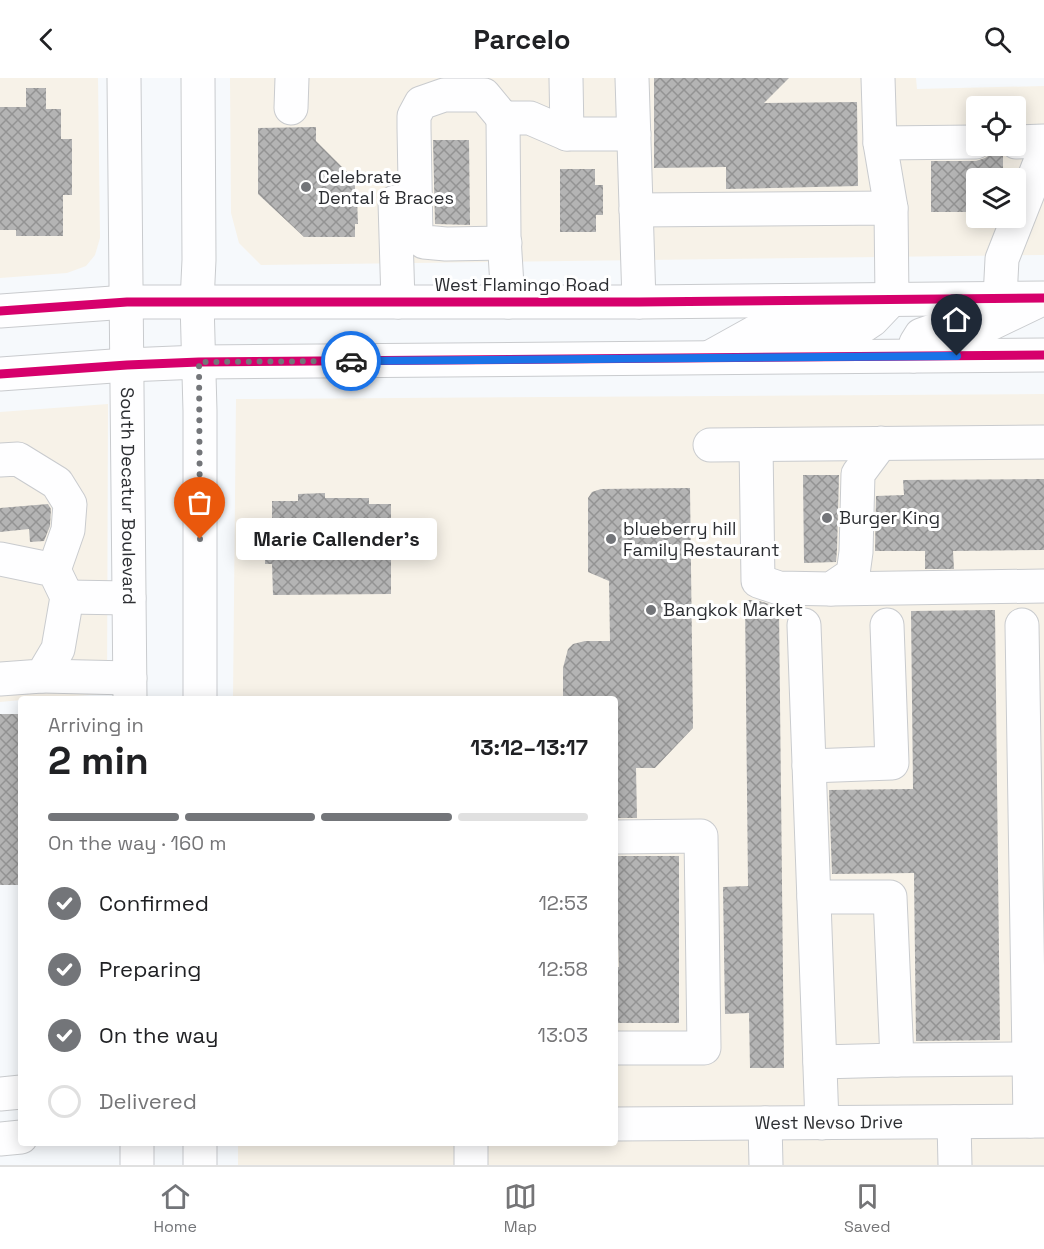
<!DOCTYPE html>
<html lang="en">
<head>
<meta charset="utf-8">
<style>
	:root { --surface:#fff; --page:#f2f2f2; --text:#202124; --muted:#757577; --line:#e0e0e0; --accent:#737579 }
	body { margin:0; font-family:"Space Grotesk",sans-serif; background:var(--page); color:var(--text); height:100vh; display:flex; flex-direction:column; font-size:22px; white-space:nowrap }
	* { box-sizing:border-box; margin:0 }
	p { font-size:20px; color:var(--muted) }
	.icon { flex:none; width:33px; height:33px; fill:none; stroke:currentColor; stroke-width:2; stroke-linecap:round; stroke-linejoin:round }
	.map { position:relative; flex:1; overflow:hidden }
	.panel { position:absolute; left:18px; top:618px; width:600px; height:450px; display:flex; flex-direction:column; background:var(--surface); border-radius:6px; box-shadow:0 3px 15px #0003 }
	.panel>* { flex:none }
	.controls { position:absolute; left:966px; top:18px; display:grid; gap:12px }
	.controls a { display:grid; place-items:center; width:60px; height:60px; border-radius:6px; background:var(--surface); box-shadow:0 3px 15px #0003; font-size:30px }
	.pin { position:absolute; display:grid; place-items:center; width:51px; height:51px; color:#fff; margin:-62px -26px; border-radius:50% 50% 50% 0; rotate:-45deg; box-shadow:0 0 6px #0007 }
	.pin .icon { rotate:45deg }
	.courier { position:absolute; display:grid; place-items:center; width:60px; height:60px; margin:-30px; border:4px solid #1a73e8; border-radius:50%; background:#fff; color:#222; box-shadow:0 2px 8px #0007 }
	.bubble { position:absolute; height:42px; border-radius:6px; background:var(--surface); box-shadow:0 3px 15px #0003; font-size:20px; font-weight:600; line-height:42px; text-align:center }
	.overview em { font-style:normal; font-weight:600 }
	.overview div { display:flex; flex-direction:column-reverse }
	.overview { display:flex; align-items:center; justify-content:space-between; height:102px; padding:0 30px }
	h1 { font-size:39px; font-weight:600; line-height:45px }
	.bar { display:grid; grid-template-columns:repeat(4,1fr); gap:9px 6px; align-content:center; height:72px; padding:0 30px }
	.bar i { height:8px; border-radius:4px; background:var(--line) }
	.bar .active { background:var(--accent) }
	.bar p { grid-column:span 4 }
	ol { padding:0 30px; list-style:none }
	li { display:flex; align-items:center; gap:18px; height:66px }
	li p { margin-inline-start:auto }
	li .icon { padding:6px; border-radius:50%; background:var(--accent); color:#fff; stroke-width:4 }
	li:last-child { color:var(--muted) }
	li i { width:33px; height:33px; border:3px solid var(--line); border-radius:50% }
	header { display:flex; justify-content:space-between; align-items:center; height:78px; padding:0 30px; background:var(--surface); font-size:27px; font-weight:600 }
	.tabs { display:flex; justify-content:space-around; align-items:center; height:84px; border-top:2px solid var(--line); background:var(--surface); font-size:16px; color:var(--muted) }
	.tabs a { display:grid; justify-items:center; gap:3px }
	.tabs .active { color:var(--accent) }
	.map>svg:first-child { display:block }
	.commercial { fill:#f7f2e8; fill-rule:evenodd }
	.building { fill:url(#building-cross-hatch) }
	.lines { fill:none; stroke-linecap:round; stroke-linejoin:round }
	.minor-casing { stroke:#c9cbce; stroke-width:35 }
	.major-casing { stroke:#c9cbce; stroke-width:35 }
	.minor { stroke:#fefeff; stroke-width:33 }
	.major { stroke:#fefeff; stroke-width:33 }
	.cycleway-casing { stroke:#fff; stroke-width:13 }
	.cycleway { stroke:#d6006c; stroke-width:9 }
	.done { stroke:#737579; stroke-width:6; stroke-dasharray:0 10.8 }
	.route { stroke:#1a73e8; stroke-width:8 }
	.poi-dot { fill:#737579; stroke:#fff; stroke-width:2 }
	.labels { text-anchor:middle; stroke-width:6; stroke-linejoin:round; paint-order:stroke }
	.poi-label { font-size:18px; fill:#2c2e32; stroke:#fff; text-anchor:start }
	.street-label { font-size:18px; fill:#2c2e32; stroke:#fff }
</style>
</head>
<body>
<header><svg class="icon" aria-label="back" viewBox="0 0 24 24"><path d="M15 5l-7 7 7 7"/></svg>Parcelo<svg class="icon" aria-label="search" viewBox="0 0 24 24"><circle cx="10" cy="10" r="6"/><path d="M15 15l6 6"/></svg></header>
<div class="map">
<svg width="1044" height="1087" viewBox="0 0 1044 1087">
	<defs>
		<pattern id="building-cross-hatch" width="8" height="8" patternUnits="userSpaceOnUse" patternTransform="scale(1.5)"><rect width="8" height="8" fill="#b4b4b4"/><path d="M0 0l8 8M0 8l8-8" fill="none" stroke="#939393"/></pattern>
	</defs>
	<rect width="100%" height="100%" fill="#f6f9fc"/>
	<g class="commercial">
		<path d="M0,0h98l2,160 -5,17 -9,11 -19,7 -67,5z"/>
		<path d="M230,0h686l1,11 127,-3v169l-783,10 -22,-22 -8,-30zM976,28h40v40h-40zM976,100h40v40h-40z"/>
		<path d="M1044,316v771h-806v-22h377v-444h-382l3,-300z"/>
		<path d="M108,326l-1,290 -86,5v1l-21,2v-290z"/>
	</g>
	<g class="building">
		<path d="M654,0h135l-25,25 93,-1 1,84 -132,3v-22l-72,1z"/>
		<path d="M26,10h20v21h15v30h11v56h-9v41h-47v-6h-16v-123h26z"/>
		<path d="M316,49v14l39,39v19h2l1,25h-3v13h-51l-46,-43v-66z"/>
		<path d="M433,62h36l1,85 -35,-1z"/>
		<path d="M1003,77v23h-27v34h-45v-51h45l9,-3 3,-2z"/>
		<path d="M560,91h35v16h8v30h-7v17h-36z"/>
		<path d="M803,397h36l-2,75 -1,12 -32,1z"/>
		<path d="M1044,401v71l-91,1 1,18h-29v-18h-50l1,-55 28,-1 -1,-15z"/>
		<path d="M690,410l3,240 -38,40h-19l1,50h-22v-119h-52v-31l5,-19 5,-5 12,-3h25l-1,-60 -21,-9v-74l4,-6 9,-3z"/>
		<path d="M325,415v5h44v6h22v90l-118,1 -1,-31h-7v-35h7v-28h26v-7z"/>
		<path d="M48,426l3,5 -1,17 -6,15 -14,1 -1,-13 -29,3v-24z"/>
		<path d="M745,522h11l23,7 5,461h-34l-1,-55 -24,1 -2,-127 25,-1z"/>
		<path d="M995,532l5,430 -84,1 -2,-168 -82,1 -3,-84 84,-1 -2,-178z"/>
		<rect x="0" y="636" width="21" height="171"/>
		<path d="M615,778h64v167h-64v-56h4l-2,-55h-2z"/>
	</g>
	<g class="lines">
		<g class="minor-casing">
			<g id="minor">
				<path d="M566,0l1,56h67"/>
				<path d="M632,0l7,224"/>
				<path d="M878,0l2,65 11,65"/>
				<path d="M291,30l1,-30"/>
				<path d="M503,40l-19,-23h-40l-23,8 -7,13v12l2,107 8,7 22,2 59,-1"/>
				<path d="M1016,64l28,-1"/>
				<path d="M880,65l96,-1"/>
				<path d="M395,124l3,100"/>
				<path d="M636,132l255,-2 1,91"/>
				<path d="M1000,220l2,-39 42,-107"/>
				<path d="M508,224l-4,-65 -1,-119h27l37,16"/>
				<path d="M710,367l334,-3"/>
				<path d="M756,367l2,136 21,7 52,1 22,-15 3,-22 2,-78 23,-31"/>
				<path d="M0,382l18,-1 39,24 13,21 -2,26 -14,40"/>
				<path d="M0,481l54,11 13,27 -9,52 -16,27 -42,3"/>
				<path d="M831,511l213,-3"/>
				<path d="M67,519l62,1"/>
				<path d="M804,547l18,498"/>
				<path d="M1022,547l8,496"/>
				<path d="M42,598l88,2"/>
				<path d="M809,688l83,-3 -5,-138"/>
				<path d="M615,759l86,-1 3,212h-89"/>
				<path d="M814,819h76l7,163 -77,2"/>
				<path d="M897,982l132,-1"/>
				<path d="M0,1016l21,-2"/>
				<path d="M954,1044l1,43"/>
				<path d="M765,1045l1,42"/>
				<path id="s1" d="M615,1046l429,-3"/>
				<path d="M0,1061l21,-2"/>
				<path d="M471,1065v22"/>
			</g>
		</g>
		<g class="major-casing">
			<g id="major">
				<path id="s2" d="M124,0l6,621"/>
				<path d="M198,0l1,182 -2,42 3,109v288"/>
				<path d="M0,233l127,-9h512l405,-4"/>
				<path d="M712,278l45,-25 82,-1 21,-2 12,-8 20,-21"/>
				<path d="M913,278l3,-13 5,-8 14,-5 23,-4h28l50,-24"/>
				<path d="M0,296l127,-9 72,-3 845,-7"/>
				<path d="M137,1065v22"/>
				<path d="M200,1065v22"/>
			</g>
		</g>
		<use href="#minor" class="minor"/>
		<use href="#major" class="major"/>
		<g class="cycleway-casing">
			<g id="cycleway">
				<path d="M0,233l127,-9h512l405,-4"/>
				<path d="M0,296l127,-9 72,-3 845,-7"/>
			</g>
		</g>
		<use href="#cycleway" class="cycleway"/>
	</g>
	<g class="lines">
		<path class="done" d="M200,461l-1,-177 152,-1"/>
		<path class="route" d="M351,283l606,-5"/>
	</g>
	<g class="poi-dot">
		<circle cx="306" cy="109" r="6"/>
		<circle cx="827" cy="440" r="6"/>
		<circle cx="611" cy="461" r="6"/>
		<circle cx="651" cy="532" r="6"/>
	</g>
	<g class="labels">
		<g class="poi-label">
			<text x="318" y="105">Celebrate<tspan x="318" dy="21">Dental &amp; Braces</tspan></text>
			<text x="839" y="446">Burger King</text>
			<text x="623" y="457">blueberry hill<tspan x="623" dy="21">Family Restaurant</tspan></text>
			<text x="663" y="538">Bangkok Market</text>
		</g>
		<g class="street-label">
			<text x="522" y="213">West Flamingo Road</text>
			<text dy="6" stroke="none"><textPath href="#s2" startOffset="418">South Decatur Boulevard</textPath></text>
			<text dy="6" stroke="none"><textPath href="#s1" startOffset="214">West Nevso Drive</textPath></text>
		</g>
	</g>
</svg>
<div class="controls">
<a><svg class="icon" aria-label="locate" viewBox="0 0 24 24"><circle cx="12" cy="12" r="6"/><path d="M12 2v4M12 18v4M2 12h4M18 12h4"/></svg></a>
<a><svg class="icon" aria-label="layers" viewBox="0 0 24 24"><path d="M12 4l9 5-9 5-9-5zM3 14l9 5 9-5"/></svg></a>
</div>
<div class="pin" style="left:200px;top:461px;background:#ea580c"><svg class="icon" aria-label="bag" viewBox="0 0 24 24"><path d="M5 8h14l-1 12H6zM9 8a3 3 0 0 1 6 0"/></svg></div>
<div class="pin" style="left:957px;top:278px;background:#1f2937"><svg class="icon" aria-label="home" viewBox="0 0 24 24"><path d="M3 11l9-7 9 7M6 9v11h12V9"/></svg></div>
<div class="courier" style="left:351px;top:283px"><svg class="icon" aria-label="car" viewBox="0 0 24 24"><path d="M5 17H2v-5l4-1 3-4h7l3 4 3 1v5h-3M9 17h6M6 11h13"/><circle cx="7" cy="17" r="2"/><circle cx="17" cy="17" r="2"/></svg></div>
<div class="bubble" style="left:236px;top:440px;width:201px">Marie Callender's</div>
<section class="panel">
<div class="overview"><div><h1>2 min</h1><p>Arriving in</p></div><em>13:12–13:17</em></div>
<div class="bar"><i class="active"></i><i class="active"></i><i class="active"></i><i></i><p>On the way · 160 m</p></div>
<ol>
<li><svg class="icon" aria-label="check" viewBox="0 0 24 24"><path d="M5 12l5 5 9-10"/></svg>Confirmed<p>12:53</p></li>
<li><svg class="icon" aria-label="check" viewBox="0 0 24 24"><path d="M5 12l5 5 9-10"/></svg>Preparing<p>12:58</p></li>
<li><svg class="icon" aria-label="check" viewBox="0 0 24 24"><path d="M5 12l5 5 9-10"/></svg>On the way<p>13:03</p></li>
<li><i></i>Delivered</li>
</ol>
</section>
</div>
<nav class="tabs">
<a class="active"><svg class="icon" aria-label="home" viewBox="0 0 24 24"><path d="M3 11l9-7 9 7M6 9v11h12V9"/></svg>Home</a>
<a><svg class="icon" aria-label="map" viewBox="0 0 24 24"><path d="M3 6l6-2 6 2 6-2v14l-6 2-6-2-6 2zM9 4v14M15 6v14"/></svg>Map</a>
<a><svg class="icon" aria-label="saved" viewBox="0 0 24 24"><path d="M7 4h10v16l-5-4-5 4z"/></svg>Saved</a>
</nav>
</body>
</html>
